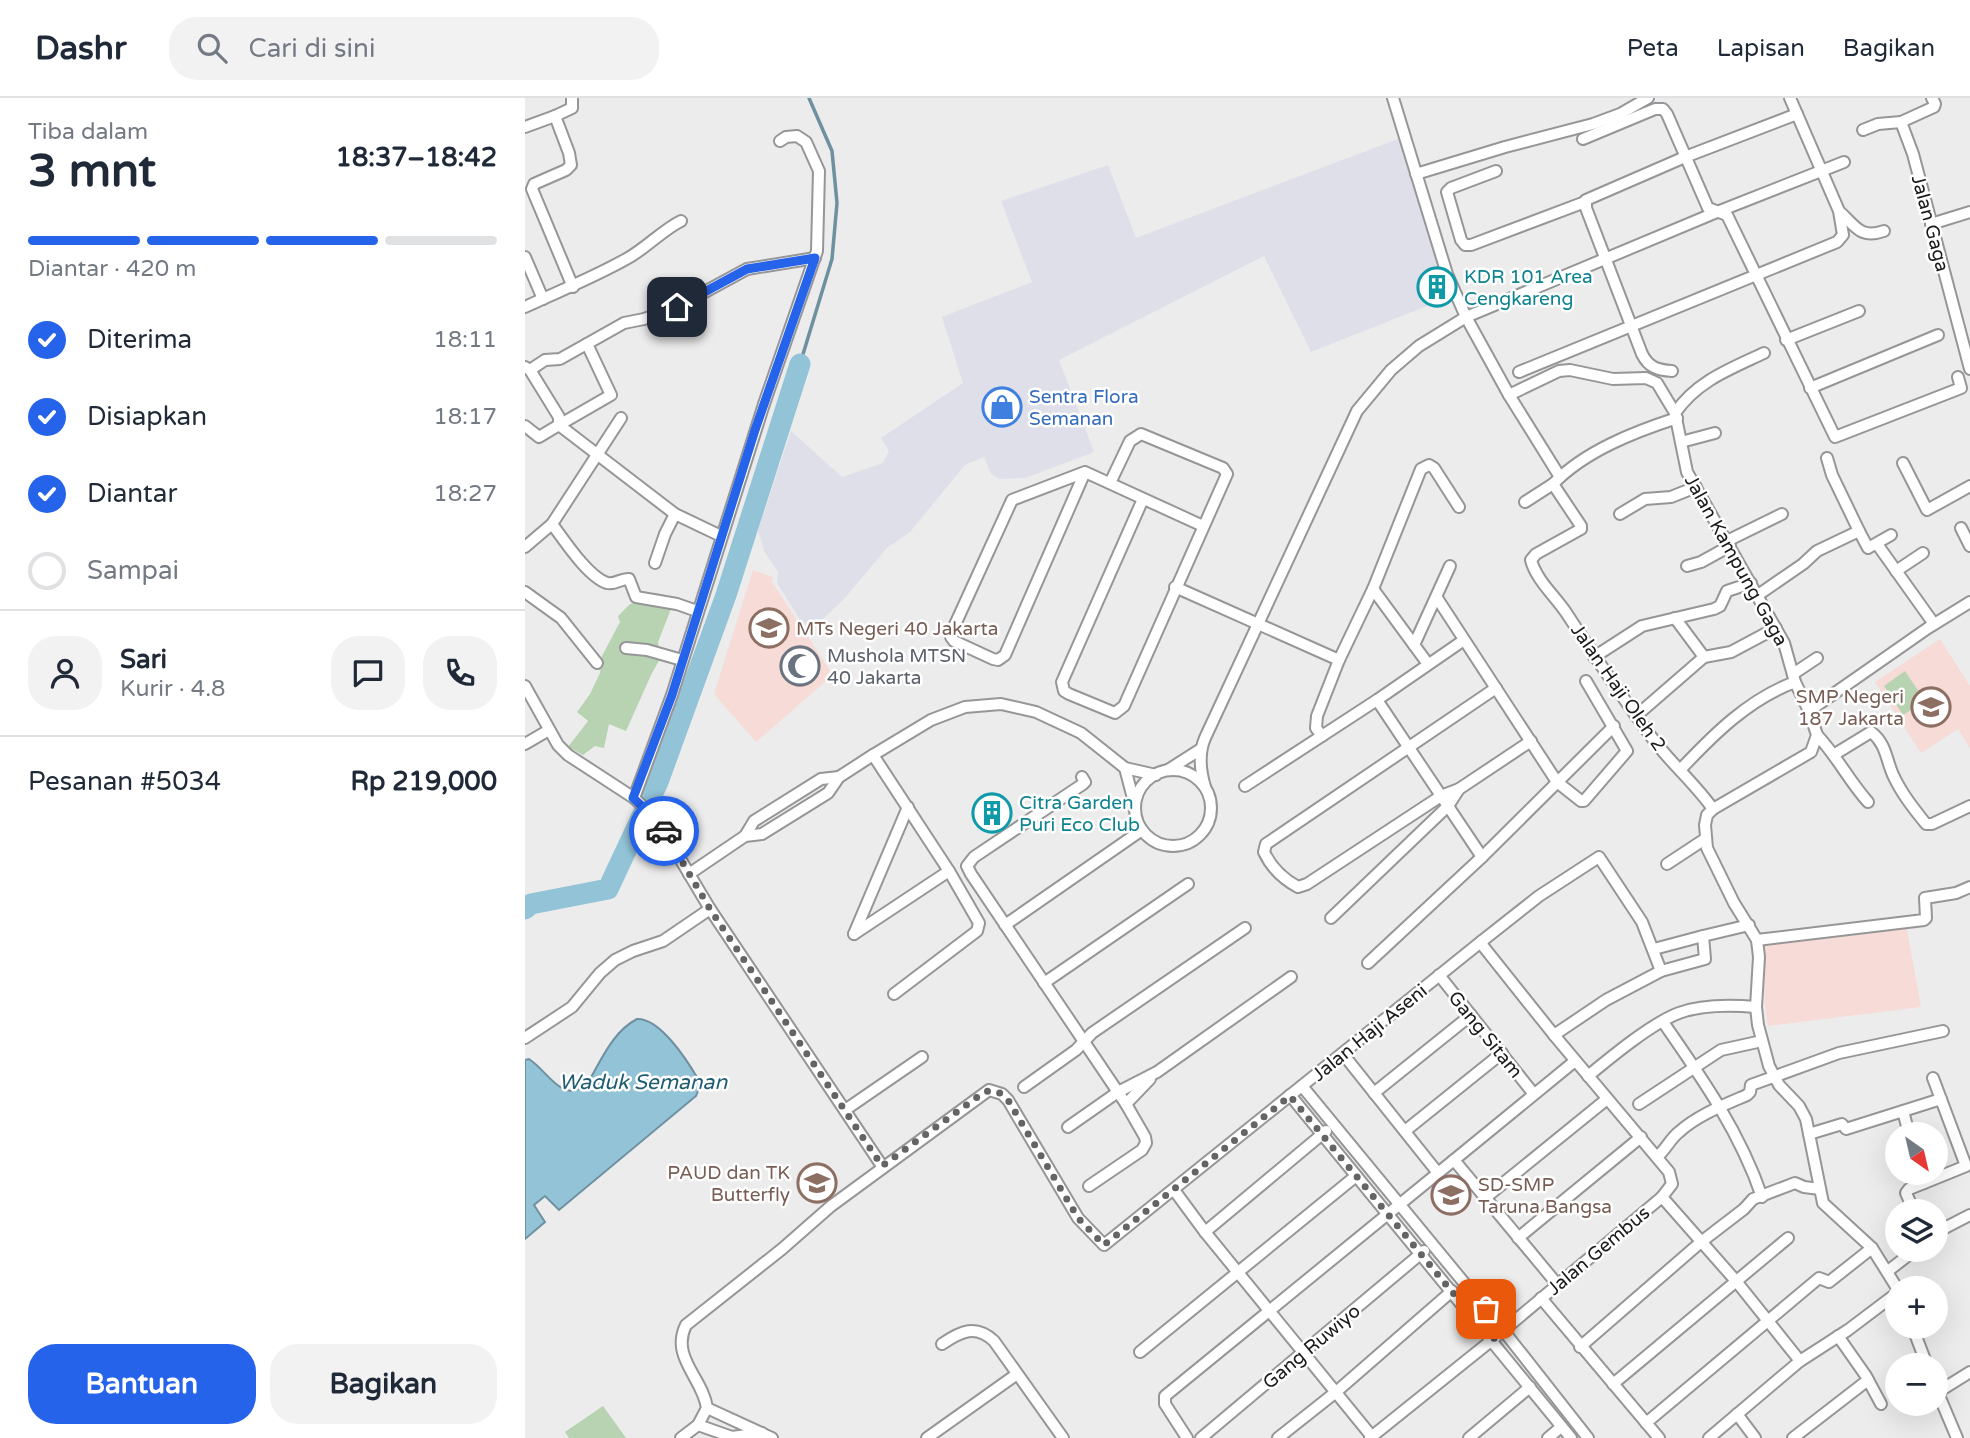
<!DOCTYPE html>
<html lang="id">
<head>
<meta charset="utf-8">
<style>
	:root { --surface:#fff; --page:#f2f2f3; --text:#1f2937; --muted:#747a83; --line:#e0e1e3; --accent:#2563eb }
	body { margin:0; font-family:"Varela Round",sans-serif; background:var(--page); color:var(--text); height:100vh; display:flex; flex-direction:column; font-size:26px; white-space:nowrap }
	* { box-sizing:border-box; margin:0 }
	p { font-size:23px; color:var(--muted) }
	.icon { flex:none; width:38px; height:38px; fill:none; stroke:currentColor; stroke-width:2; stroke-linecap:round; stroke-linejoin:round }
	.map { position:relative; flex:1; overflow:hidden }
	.drawer { display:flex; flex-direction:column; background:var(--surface); width:525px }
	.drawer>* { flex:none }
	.needle { width:46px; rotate:146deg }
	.buttons { position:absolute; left:1360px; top:1024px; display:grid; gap:14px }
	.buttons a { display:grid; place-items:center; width:63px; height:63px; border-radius:50%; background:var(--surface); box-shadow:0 7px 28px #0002; font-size:35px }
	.pin { position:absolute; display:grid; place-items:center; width:60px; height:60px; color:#fff; margin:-30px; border-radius:14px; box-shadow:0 4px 10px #0006 }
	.courier { position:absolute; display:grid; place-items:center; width:70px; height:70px; margin:-35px; border:5px solid #2563eb; border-radius:50%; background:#fff; color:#222; box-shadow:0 2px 9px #0007 }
	.summary em { font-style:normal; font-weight:800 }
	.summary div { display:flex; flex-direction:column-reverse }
	.summary { display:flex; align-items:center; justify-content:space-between; height:119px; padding:0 28px }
	h1 { font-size:46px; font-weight:800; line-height:52px }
	.bar { display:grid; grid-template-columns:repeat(4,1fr); gap:10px 7px; align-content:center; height:84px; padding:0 28px }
	.bar i { height:9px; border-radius:5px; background:var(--line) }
	.bar .selected { background:var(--accent) }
	.bar p { grid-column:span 4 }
	.line { display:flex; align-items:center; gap:18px; padding:0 28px; border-top:2px solid var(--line) }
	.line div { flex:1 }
	.round { display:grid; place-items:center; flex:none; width:74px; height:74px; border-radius:28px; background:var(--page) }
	ol { padding:0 28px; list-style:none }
	li { display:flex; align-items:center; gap:21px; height:77px }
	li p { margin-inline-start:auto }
	li .icon { padding:7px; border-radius:50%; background:var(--accent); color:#fff; stroke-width:4 }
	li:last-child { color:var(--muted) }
	li i { width:38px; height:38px; border:4px solid var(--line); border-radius:50% }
	.button { display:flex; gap:14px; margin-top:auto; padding:14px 28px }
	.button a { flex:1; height:80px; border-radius:28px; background:var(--accent); color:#fff; font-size:28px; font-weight:800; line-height:80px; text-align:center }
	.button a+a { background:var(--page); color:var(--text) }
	header { display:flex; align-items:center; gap:42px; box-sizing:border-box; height:98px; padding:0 35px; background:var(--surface); border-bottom:2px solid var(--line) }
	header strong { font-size:33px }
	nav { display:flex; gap:38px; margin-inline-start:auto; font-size:24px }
	.search { width:490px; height:63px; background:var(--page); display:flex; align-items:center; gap:18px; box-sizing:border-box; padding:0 24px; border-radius:28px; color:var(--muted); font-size:26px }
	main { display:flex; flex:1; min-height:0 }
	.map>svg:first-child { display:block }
	.built { fill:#dedfe8 }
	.education { fill:#f6dbd7 }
	.green { fill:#b7d3b2 }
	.water { fill:#92c3d7; stroke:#6e909f; stroke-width:2 }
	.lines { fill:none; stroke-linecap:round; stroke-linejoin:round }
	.stream { stroke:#6e909f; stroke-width:3.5 }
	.river { stroke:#92c3d7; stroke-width:21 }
	.street-casing { stroke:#969698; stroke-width:14 }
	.street { stroke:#fff; stroke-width:10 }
	.done { stroke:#646464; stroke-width:7; stroke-dasharray:0 12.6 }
	.route { stroke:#2563eb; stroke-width:9 }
	.labels { text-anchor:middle; stroke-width:5; stroke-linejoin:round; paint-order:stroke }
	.street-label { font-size:19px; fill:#1a1a1b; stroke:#fff }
	.culture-label { font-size:19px; fill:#0d838f; stroke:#fff; text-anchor:start }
	.shop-label { font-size:19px; fill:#366cbe; stroke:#fff; text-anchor:start }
	.education-label { font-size:19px; fill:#785e54; stroke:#fff; text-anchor:start }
	.worship-label { font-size:19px; fill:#5b616d; stroke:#fff; text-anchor:start }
	.water-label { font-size:21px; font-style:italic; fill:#1d5c71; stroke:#fff }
</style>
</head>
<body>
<header>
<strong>Dashr</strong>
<div class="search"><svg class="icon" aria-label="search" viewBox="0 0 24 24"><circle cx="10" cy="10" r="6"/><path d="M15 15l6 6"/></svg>Cari di sini</div>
<nav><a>Peta</a><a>Lapisan</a><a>Bagikan</a></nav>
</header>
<main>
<section class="drawer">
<div class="summary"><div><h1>3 mnt</h1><p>Tiba dalam</p></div><em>18:37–18:42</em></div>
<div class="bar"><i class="selected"></i><i class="selected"></i><i class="selected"></i><i></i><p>Diantar · 420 m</p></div>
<ol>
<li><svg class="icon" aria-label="check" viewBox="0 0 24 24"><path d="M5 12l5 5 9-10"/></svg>Diterima<p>18:11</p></li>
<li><svg class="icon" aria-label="check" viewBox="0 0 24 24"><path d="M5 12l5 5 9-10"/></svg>Disiapkan<p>18:17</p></li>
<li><svg class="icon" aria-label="check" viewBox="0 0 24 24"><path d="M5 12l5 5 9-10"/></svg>Diantar<p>18:27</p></li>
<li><i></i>Sampai</li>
</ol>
<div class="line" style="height:126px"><a class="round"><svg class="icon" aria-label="person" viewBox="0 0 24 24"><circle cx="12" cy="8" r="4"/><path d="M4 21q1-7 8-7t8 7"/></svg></a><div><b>Sari</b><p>Kurir · 4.8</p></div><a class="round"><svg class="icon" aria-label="chat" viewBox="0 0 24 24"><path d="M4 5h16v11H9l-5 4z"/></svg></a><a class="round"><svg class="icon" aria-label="phone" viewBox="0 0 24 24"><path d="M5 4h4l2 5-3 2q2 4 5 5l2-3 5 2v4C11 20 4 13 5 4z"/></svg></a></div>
<div class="line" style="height:91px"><div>Pesanan #5034</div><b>Rp 219,000</b></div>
<div class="button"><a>Bantuan</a><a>Bagikan</a></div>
</section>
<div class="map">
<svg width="1445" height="1340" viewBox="0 0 1445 1340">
	<rect width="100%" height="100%" fill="#ececed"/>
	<path class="built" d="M878,39l49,159 -141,56 -47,-96 -205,104 35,92 -69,26 -25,1 -9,-5 -7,-17 -19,8 -55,67 -23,16 -44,52 -35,33 -31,-50 1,-11 -14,-21 -6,-21 33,-99 51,46 41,-14 6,-12 -8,-13 82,-55 -21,-66 90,-35 -31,-81 107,-36 28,73z"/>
	<g class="education">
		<path d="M228,472l20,7 -1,5 61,93 -77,67 -42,-48z"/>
		<path d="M1415,541l30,47v62l-12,-19 -37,24 -46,-71z"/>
		<path d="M1381,826l15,83 -153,19 -3,-21 -2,-63z"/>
	</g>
	<g class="green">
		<path d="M118,499l28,12 -13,33 3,15 -10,18 -25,56 -17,-7 -5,24 -9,-2 -12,9 -15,-8 20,-26 -11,-9 13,-18 10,-21 1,-15 19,-36 -2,-6 11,-11z"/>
		<path d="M1380,573l20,30 -22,14 -19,-29z"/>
		<path d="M78,1308l23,32h-57l-4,-6z"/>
	</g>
	<path class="water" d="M112,921c23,-1 50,41 61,60l2,7 -4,10 -137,114 -14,-14 -11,9 11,17 -20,17v-179l4,-1c19,12 33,46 58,25 14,-23 25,-52 50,-65z"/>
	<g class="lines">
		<path class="stream" d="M275,266l32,-105 5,-56 -5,-52 -23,-53"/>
		<path class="river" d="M0,811l6,-5 77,-15 50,-107 68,-187 74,-231"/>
		<g class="street-casing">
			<g id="street">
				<path d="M47,0v10l-17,8 14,37 2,12 -5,5 -32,14 -2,5 41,98"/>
				<path d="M868,0l54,176 19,43 43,78 50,-24 11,-1 43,9 33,-1 11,5 18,30 12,59 97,171 11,39 14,29"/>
				<path d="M1407,0l3,6 -1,3 -33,15 12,32 57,215"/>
				<path d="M0,29l30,-11"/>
				<path d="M1338,32l15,-6 23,-2"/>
				<path d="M1058,41l72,-30h8l4,5 41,94 19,7 108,222 126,-49 -3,-11"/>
				<path d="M971,73l-45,17 -4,4 14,48 4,5h6l114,-43"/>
				<path d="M891,76l89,-27 88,-23 27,-10 28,-16"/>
				<path d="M1316,115c15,14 20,26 43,18"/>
				<path d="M1406,126l39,-12"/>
				<path d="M0,159l18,42"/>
				<path d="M0,209c34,-16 70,-30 103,-49 18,-10 36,-29 53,-37"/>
				<path d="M1261,242l73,-29"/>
				<path d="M0,269l5,3 29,47v8l52,-30 -24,-51"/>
				<path d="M5,272l15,-10 15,-1 64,-36 20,-4 33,-12 70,-38 68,-11"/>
				<path d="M1147,273c-14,-1 -23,-3 -30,-17l-56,-146v-8l99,-43 112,-43"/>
				<path d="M994,274l318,-130 6,-7 -4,-24 -49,-113"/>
				<path d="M1285,290l128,-53"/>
				<path d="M984,297l51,82"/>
				<path d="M1150,315c22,-32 55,-44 89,-60"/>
				<path d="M1152,320c-43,14 -92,33 -124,66l28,42v3l-45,25 -5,6c5,20 25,37 36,54 29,44 57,87 89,129 18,23 40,42 57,66"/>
				<path d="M0,328l14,11 20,-12 116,89 46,22"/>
				<path d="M1156,344l34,-9"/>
				<path d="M1302,360l5,17 27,56"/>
				<path d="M1378,365l24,47 43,-24"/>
				<path d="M560,374l-80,183 -7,5 -5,-1 -39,-18 -3,-4 2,-8 59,-129 73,-28 118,54"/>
				<path d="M585,385l20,-42 11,-7 82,34 4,6 -103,232 -9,7 -46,-19 -5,-3 -2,-9 81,-183"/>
				<path d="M1000,404l28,-18"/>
				<path d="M1095,416l25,-15 26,-2 25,-10"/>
				<path d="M27,426l69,-106"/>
				<path d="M1436,430l9,18"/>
				<path d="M1202,443l55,-27"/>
				<path d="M1352,446l57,80"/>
				<path d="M0,449l27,-23c12,16 36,53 55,59 9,2 14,-5 22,-4l7,18 41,7 20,7"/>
				<path d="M130,465l10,-29 10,-20"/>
				<path d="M1162,468l14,-4 29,-16"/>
				<path d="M1371,473l27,-18"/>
				<path d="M650,489l164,73"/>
				<path d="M848,491l55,75"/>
				<path d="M0,494l36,26 36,45"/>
				<path d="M1233,497l45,-31 14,-13 42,-20 9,17 23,-13"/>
				<path d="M912,500l120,184 24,19h3l43,-50 -41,-70"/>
				<path d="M1150,520l29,39"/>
				<path d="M889,547l36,-79"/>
				<path d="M101,550l21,2 35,10"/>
				<path d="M1069,559l48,-31 72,-17 6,-3 7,-15 24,-8"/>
				<path d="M1268,576l24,-16"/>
				<path d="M0,588l33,59 10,10 66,43 23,22 53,89 172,257"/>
				<path d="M852,602l105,157"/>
				<path d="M1111,618l68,-59 27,-5 45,-24"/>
				<path d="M1292,637c20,21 32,46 51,67"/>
				<path d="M797,638l-6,-8 1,-12 22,-56 34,-71 48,-120 8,-4 5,3 25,39"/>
				<path d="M0,646l24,-14"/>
				<path d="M1310,656l36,-22c16,12 15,29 23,45 8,17 20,32 32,47h6l38,-18"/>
				<path d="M348,657l76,116 30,52 -2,8 -83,63"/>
				<path d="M600,670l10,38"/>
				<path d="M1156,671c33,-35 68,-70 114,-87"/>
				<path d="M643,672l33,-21"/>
				<circle cx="648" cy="710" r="38"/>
				<path d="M557,679l3,5 -2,2 -109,73 -7,9 4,8 155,230 19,33 1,6 -4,7 -53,36"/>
				<path d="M720,688l132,-86 87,-60"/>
				<path d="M680,689c-5,-17 -7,-33 0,-49l152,-327 34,-41 28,-24 47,-29 251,-105 127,-50"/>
				<path d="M934,691l-18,7 -134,88 -9,3c-15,-8 -27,-20 -34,-35l2,-8 230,-156"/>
				<path d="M109,700l38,-103 92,-291 53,-153 2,-80 -13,-29 -9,-6 -11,1 -6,4"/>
				<path d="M220,738l9,-15 67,-42 18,-2"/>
				<path d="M1142,766l38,-25"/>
				<path d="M164,776l56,-38 17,-2 66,-41 11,-16 34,-22 58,-35 34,-13 36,-3 35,8 45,21 44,35 31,7"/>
				<path d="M806,820l117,-112 11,-17 72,-48"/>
				<path d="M480,827l137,-95"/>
				<path d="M329,836l54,-127"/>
				<path d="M329,836l95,-63"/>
				<path d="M1232,842l167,-20 2,-2 -1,-20 31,-5 14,-6"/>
				<path d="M957,843l1,5 71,89 115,137 3,12 -10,13 74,84 64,80"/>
				<path d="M1129,851l49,-13"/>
				<path d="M843,865l114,-106 132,-131"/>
				<path d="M1136,873l44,-12 -2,-23 46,-11"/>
				<path d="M914,877l94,118"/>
				<path d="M519,885l144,-99"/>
				<path d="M1138,924c39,56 77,110 99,175"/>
				<path d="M0,940l47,-31 28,-34 15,-13 18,-9 30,-10 47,-32"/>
				<path d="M818,956l95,119"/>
				<path d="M1063,978c23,-19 64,-53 91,-63 24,-9 53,-8 77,-6"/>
				<path d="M777,988l201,244 85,108"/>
				<path d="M499,989l52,-37 16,-17 153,-105"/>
				<path d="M849,995l97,-78"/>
				<path d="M765,997l281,343"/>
				<path d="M601,1006l24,-25"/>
				<path d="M1114,1006l82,-54 41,-9"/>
				<path d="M320,1012l77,-53"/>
				<path d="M1378,1013l6,23"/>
				<path d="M543,1029l50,-35 39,-20 134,-95"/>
				<path d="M880,1033l97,-78"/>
				<path d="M1284,1036l33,-10 4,5 95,-30"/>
				<path d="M1132,1059c10,-9 13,-18 22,-25 19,-17 45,-27 68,-37l3,-3 1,-7 88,-32 104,-22"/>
				<path d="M929,1062l121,-99"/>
				<path d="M1399,1085l42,-17 -33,-88"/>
				<path d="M649,1092l31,42 168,206"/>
				<path d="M960,1100l122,-99"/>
				<path d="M1389,1113l-8,-18 3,-4 15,-6 -4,-11"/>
				<path d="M680,1134l121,-101"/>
				<path d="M1410,1135l35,-18"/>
				<path d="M993,1140l123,-101"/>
				<path d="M1363,1173l27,-21"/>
				<path d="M1372,1190l-25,-40 -49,-45 -17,-84 -7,-13 -20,-21 -10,-19 -11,-41 -2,-18 3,-50 -2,-17 -23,-37 -27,-55 -2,-23 2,-10 6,-6 98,-57 6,-17 -8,-24 119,-83 42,-26"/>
				<path d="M1016,1200l118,140"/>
				<path d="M1387,1228l15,39"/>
				<path d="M1313,1238l28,40 15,28"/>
				<path d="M417,1246c19,-13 34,-20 52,-3l69,97"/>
				<path d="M1055,1249l121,-105 43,-33 9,-10 42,-16 9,4 16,2"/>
				<path d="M615,1254l216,-176"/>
				<path d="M1088,1286l175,-146"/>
				<path d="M1410,1288l22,52"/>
				<path d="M1413,1294l32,-20"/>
				<path d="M182,1310l65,30"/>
				<path d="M1212,1316l18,24"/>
				<path d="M1121,1325l173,-145 10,4 43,-34"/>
				<path d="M173,1327l34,12 30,-4"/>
				<path d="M156,1340l17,-13 9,-17c-4,-30 -37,-51 -21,-83l96,-76 49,-43 158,-116 13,4 6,6 70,118 26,27 378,-304 57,-45 60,-39 43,65 19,49 -55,29 -52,35"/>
				<path d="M402,1340l90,-64"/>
				<path d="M662,1340l-22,-34v-8l289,-236 103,124"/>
				<path d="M676,1340l223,-187"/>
				<path d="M753,1340l58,-46 116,-101"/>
				<path d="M845,1340l122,-98 170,-143"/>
				<path d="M944,1340l61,-51"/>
				<path d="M1023,1340l13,-11"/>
				<path d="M1184,1340l91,-77 48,-31 49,-37"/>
				<path d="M1268,1340l75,-58"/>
			</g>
		</g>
		<use href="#street" class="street"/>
	</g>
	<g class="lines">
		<path class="done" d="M139,733l46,78 172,257 101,-73c10,-5 18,-1 25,7l70,118 26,27 186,-149 202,244 11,-9 -17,-22"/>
		<path class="route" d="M139,733l-7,-11 -24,-22 39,-103 83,-265 60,-172 -68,11 -70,38"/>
	</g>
	<defs>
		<g id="building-ring" transform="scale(2.0125)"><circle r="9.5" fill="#fff" stroke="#0f9aa8" stroke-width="1.5"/><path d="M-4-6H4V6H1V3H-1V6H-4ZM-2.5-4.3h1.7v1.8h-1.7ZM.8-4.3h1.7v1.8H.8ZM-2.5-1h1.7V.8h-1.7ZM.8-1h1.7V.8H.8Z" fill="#0f9aa8"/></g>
		<g id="shop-ring" transform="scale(2.0125)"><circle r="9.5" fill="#fff" stroke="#3f7fe0" stroke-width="1.5"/><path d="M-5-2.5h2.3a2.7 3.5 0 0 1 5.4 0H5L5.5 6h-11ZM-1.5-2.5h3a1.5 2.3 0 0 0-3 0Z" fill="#3f7fe0"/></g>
		<g id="school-ring" transform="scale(2.0125)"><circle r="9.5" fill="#fff" stroke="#8d6e63" stroke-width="1.5"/><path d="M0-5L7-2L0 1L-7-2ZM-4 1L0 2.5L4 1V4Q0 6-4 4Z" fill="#8d6e63"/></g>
		<g id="mosque-ring" transform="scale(2.0125)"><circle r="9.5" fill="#fff" stroke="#6b7280" stroke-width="1.5"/><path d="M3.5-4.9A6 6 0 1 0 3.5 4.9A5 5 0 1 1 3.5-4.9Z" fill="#6b7280"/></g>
	</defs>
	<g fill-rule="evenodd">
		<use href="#building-ring" x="912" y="189"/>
		<use href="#shop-ring" x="477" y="309"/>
		<use href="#school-ring" x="244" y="530"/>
		<use href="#mosque-ring" x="275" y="568"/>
		<use href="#school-ring" x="1406" y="609"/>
		<use href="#building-ring" x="467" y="715"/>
		<use href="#school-ring" x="292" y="1085"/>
		<use href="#school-ring" x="926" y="1097"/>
	</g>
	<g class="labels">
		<g class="street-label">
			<text transform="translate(1406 125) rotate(75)" y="7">Jalan Gaga</text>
			<text transform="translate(1212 462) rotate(61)" y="7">Jalan Kampung Gaga</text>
			<text transform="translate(1094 589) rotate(55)" y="7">Jalan Haji Oleh 2</text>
			<text transform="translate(844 934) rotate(-39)" y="7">Jalan Haji Aseni</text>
			<text transform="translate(961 936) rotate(51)" y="7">Gang Sitam</text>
			<text transform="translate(1073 1152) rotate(-40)" y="7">Jalan Gembus</text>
			<text transform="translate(786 1248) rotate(-40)" y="7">Gang Ruwiyo</text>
		</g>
		<g class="culture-label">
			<text x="939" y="185">KDR 101 Area<tspan x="939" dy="22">Cengkareng</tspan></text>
			<text x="494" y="711">Citra Garden<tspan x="494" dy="22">Puri Eco Club</tspan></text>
		</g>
		<g class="shop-label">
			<text x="504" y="305">Sentra Flora<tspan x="504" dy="22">Semanan</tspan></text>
		</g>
		<g class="education-label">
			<text x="271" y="537">MTs Negeri 40 Jakarta</text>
			<text x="1379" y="605" text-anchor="end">SMP Negeri<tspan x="1379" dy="22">187 Jakarta</tspan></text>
			<text x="265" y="1081" text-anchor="end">PAUD dan TK<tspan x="265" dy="22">Butterfly</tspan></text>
			<text x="953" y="1093">SD-SMP<tspan x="953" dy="22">Taruna Bangsa</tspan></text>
		</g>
		<g class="worship-label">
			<text x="302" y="564">Mushola MTSN<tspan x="302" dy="22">40 Jakarta</tspan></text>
		</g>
		<g class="water-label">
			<text x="118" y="991">Waduk Semanan</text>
		</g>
	</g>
</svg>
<div class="buttons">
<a><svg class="needle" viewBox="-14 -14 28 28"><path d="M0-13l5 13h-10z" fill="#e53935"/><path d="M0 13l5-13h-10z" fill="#747a83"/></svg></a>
<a><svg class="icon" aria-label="layers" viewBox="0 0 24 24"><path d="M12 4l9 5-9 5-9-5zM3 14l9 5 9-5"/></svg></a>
<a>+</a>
<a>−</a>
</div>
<div class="pin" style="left:961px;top:1211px;background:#ea580c"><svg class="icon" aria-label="bag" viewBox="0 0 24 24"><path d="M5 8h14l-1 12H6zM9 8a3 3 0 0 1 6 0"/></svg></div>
<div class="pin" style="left:152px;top:209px;background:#1f2937"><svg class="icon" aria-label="home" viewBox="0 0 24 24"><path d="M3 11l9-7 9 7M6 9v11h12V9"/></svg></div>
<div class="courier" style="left:139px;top:733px"><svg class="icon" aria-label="car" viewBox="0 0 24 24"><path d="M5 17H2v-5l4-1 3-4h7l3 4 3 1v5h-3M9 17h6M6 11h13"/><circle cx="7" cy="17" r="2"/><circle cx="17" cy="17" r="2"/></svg></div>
</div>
</main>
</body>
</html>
